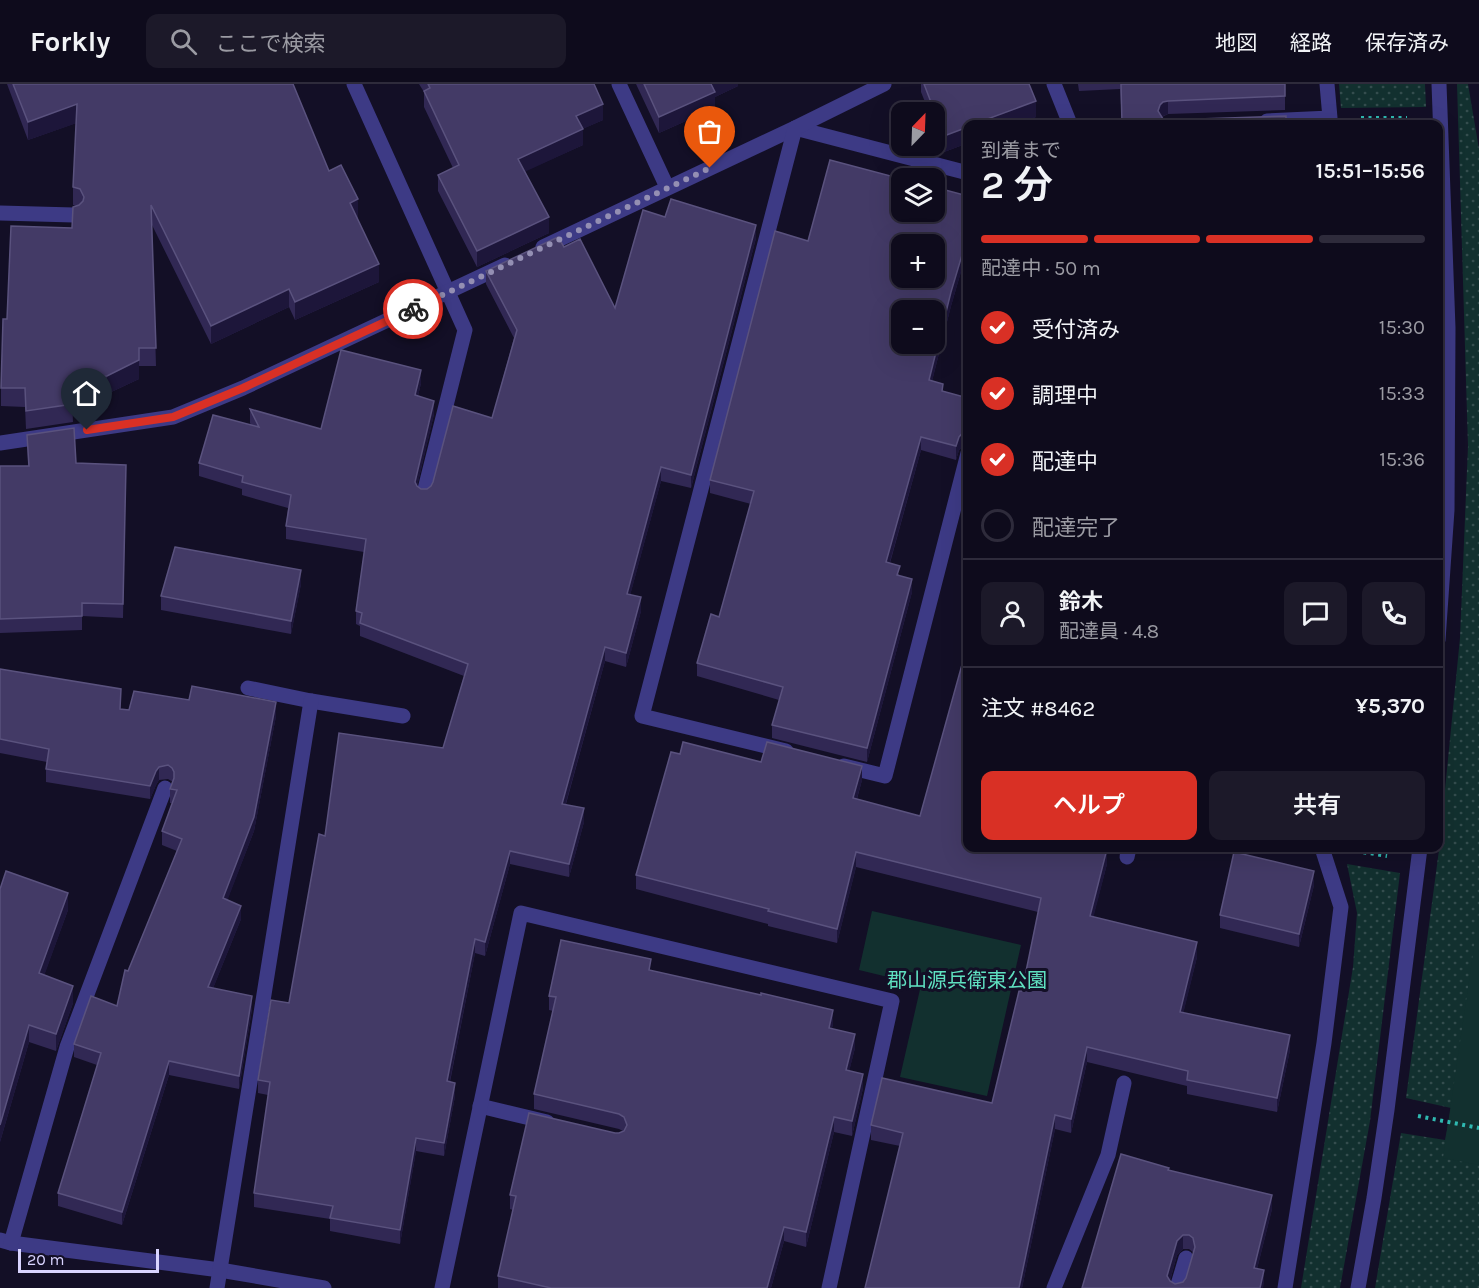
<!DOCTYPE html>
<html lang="ja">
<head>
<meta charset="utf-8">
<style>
	:root { --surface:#0e0b1c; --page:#1c1929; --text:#f1f3f6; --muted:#9b9ba3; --line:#2e2b3b; --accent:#d93025 }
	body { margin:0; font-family:Karla,"Noto Sans JP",sans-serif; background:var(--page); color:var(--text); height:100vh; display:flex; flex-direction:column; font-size:22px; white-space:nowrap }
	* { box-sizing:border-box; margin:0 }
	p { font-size:20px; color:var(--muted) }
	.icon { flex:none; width:33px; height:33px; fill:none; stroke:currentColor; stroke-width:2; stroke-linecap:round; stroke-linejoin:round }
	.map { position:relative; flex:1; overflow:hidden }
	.sheet { position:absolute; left:963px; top:36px; width:480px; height:732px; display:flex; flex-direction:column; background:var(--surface); border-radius:12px; box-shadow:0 6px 24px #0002,0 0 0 2px var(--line) }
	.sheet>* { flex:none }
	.needle { width:39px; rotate:23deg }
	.buttons { position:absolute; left:891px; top:18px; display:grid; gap:12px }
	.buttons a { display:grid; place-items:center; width:54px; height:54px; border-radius:12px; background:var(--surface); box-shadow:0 6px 24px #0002,0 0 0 2px var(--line); font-size:30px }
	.scale { position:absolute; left:18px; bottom:15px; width:141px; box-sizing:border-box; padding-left:6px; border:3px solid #d9d4ff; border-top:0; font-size:16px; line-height:21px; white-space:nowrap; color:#d9d4ff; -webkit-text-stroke:4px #130f26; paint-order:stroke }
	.pin { position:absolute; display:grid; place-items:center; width:51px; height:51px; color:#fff; margin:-62px -26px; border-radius:50% 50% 50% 0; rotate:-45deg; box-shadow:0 0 6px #0007 }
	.pin .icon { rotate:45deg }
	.courier { position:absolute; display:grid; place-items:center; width:60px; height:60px; margin:-30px; border:4px solid #d93025; border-radius:50%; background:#fff; color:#222; box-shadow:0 2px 8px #0007 }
	.overview em { font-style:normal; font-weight:600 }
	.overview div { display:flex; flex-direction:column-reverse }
	.overview { display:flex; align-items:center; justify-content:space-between; height:102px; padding:0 18px }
	h1 { font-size:39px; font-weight:600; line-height:45px }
	.bar { display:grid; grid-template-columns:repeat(4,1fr); gap:9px 6px; align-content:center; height:72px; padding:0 18px }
	.bar i { height:8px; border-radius:4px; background:var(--line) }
	.bar .selected { background:var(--accent) }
	.bar p { grid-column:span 4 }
	.line { display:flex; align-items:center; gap:15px; padding:0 18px; border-top:2px solid var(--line) }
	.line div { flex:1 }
	.round { display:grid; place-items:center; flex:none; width:63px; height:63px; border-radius:12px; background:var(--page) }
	ol { padding:0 18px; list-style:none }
	li { display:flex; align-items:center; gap:18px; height:66px }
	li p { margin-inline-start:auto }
	li .icon { padding:6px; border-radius:50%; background:var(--accent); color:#fff; stroke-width:4 }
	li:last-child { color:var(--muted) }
	li i { width:33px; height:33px; border:3px solid var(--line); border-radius:50% }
	.cta { display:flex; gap:12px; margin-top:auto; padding:12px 18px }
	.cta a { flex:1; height:69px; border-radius:12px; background:var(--accent); color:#fff; font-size:24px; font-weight:600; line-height:69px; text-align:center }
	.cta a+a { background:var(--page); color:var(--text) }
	header { display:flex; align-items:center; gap:36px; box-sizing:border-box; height:84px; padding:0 30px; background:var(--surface); border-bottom:2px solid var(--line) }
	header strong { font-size:28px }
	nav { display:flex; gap:33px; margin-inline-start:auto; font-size:21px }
	.search { width:420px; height:54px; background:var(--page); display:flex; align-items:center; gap:15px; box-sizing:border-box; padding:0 21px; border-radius:12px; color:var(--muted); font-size:22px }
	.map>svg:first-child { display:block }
	.grass { fill:url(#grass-dots) }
	.park { fill:#12302f }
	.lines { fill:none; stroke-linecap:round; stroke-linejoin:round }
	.path { stroke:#2fb8b0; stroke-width:4; stroke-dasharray:3 4.5; stroke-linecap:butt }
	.minor { stroke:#3d3a85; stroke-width:15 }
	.wall { fill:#312854; fill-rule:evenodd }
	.shaded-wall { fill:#1d163a }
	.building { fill:#433a66; stroke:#5a527e; stroke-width:1.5; fill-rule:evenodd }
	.done { stroke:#948fb3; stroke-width:6; stroke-dasharray:0 10.8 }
	.route { stroke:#d93025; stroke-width:8 }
	.labels { text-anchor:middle; stroke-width:6; stroke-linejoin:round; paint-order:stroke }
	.park-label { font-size:20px; fill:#5fe0c0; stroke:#130f26 }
</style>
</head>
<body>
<header>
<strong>Forkly</strong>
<div class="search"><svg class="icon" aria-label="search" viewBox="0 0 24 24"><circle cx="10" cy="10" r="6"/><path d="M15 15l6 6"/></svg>ここで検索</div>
<nav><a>地図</a><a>経路</a><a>保存済み</a></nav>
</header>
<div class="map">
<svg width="1479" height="1204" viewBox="0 0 1479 1204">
	<defs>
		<pattern id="grass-dots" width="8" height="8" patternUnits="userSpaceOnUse" patternTransform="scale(1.5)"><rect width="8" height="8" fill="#12302f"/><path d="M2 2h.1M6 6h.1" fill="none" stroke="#344d4e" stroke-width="1.8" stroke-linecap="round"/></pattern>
	</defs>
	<rect width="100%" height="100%" fill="#130f26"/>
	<g class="grass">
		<path d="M1339,0h86l1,23 -85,1z"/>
		<path d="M1457,0h11l11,65v1139h-104l26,-155 44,7 6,-32 -45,-10 33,-248 21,-212 8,-192z"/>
		<path d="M1347,780l53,9 -30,248 -30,167h-39l52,-321 4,-54z"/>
	</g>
	<g class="park">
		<path d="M872,827l149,34 -34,151 -87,-19 21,-92 -62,-15z"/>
		<path d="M1479,829v252l-36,-7z"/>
	</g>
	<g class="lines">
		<g class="path">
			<path d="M1361,34h46"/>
			<path d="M1356,767l31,5"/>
			<path d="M1418,1032l61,12"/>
		</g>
		<g class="minor">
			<path d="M354,0l111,246 -41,163"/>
			<path d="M619,0l48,103"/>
			<path d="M1054,0l16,40"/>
			<path d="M1267,37l63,-3 -3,-34"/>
			<path d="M0,129l74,2"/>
			<path d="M543,163l252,-119 173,45"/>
			<path d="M0,359l173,-26 70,-29 262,-123"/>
			<path d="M1438,556l9,-130 1,-182 -9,-244"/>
			<path d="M248,604l63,13 92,15"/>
			<path d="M786,667l-144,-35 153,-588 89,-44"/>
			<path d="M844,682l41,10 83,-323"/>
			<path d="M1127,773l2,-9"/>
			<path d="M480,1022l67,16"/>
			<path d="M0,1156l11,3 209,27 104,18"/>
			<path d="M11,1159l56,-196 98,-259"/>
			<path d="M217,1204l94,-587"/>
			<path d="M442,1204l79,-375 371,88 -63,287"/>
			<path d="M1054,1204l54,-133 16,-72"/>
			<path d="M1177,1204l9,-30"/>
			<path d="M1285,1204l39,-245 17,-136 -19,-59"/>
			<path d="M1358,1204l16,-90 13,-88 33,-262"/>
		</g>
	</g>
	<g class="wall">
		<path d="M7,0h286l36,87 29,46 -1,1 22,64 -84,38 -6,-13 -78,37 -59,-119 4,141h-17v13l-32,15 -35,1 1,27 -47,7 -1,-22 -24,-1v-18l6,-69 65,-91 4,-22 -3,-1v-18l3,-64 -48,17z"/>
		<path d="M419,0h175l9,36 -21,9 1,16 -58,26 24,62 -72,34 -39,-76v-16l15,-7 -29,-61v-15z"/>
		<path d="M636,0h102v2l-23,11v11l-56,25z"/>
		<path d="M921,0h108l7,33 -21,7h-47v19l-24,9 -10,-25v-15h-5l-8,-20z"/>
		<path d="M1078,0h207v26l-117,4 -6,3 1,2 5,1 118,4h-164l-2,-35 -41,2z"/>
		<path d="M968,112v63l-3,-1 -14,48 -19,75 11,10 25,7v46h-3l-6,6 -3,10 -35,-10 -31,113 22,29 -45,170 -95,-24v-13l7,-25 -82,-24v-13l22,-46 32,-113 -41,-11v-13l98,-239z"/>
		<path d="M665,133l91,21 -65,250 -30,-7 -31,114 11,16 -15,56 -21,-6 -39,143 18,18 -15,55 -59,-13 -25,92 -10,-3 -25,129 5,14 -11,60 -28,-5 -16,93 -70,-13v-12l-76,-12v-14l14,-98 -10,-2v-13l31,-77 36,-167 118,-88 21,-72 -104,-40v-10l-4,-2v-13l8,-59 -78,-13v-13l2,-18 -46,-13v-6l-43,-13v-13l52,-38 -1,-2v-14l71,20 100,-46 -3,13 16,18 -17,72 4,3h6l4,-3 61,-68 22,-80 -28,-54v-13l78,-24 51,61z"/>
		<path d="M27,351l49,28 50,2 -3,153 -41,-2v14l-82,3v-167h28z"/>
		<path d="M301,500l-10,50 -130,-24v-14z"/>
		<path d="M0,585l120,40 9,1 147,6 -22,115 -27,69 14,19 -28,69 39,21 -13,80 -70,-14 -47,150 -64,-19v-13l39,-128 -23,-8v-13l43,-38 11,-35 49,-120 -15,-6v-14l10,-28h-2v-14l3,-7 -5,-3 -9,1 -3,5 -6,14 -104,-17v-13l1,-7 -47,-9z"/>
		<path d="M680,670l81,8 101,18 -5,19 111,49 139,16 -14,53 104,40 -14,56 107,37 -13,62 -90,-18v-8l-100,-24 -16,71 -16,-4 -33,159h-157l35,-142 -29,-6v-15l121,-22 30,-112 16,-79 -182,-45 -19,76 -69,-17v-2l-132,-35v-14z"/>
		<path d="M1314,801l-15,62 -79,-19v-13z"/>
		<path d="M0,805l68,21 -24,65 29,28 -17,48 -27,-9 -29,100z"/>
		<path d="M651,887l182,53 -1,4 23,20 -6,23 14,17 -11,48 -18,-4 -28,115 -22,-6 -13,47h-273v-12l15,-66 -3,-1v-14l105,-62h4l4,-2 -4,-2 -85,-20v-15l19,-83 -4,-1v-14z"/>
		<path d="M1169,1086l103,39 -15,60 7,15 -182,4zM1183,1165h6l5,4 -8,25 -3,4 -8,2 -5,-3 7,-26z"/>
	</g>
	<g class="shaded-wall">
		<path d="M711,0h27v2l-23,11v11l-56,25v-16z"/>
		<path d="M1036,17v16l-21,7h-41z"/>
		<path d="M1168,17v13l-5,2 -3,3 -2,-8 2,-6 3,-3z"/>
		<path d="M77,20v19l-49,17v-18z"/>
		<path d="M603,20v16l-27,12v-16z"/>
		<path d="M968,43v16l-24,9v-16z"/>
		<path d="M583,45v16l-65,30v-16z"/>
		<path d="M358,115v18l-8,4v-18z"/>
		<path d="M549,133v16l-72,34v-16z"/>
		<path d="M756,141v13l-65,250v-13z"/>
		<path d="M965,161v13l-14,48 -22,87v-13l22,-88z"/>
		<path d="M379,180v18l-84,38v-18z"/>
		<path d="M289,205v18l-78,37v-18z"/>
		<path d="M139,276v19l-32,15v-18z"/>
		<path d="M421,286v13l-6,26v-14z"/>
		<path d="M434,317v13l-19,81v-13z"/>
		<path d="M965,346v14l-6,6 -3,10v-14l3,-9z"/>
		<path d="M921,353v13l-35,126v-14z"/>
		<path d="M661,383v14l-34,126v-13z"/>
		<path d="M301,486v14l-10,50v-13z"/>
		<path d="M912,495v13l-45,170v-14z"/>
		<path d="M641,513v14l-15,56v-14z"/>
		<path d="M605,563v14l-43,156v-13z"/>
		<path d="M276,618v14l-22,115 -31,81v-14z"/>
		<path d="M862,682v14l-9,32v-14z"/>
		<path d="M159,683v13l-3,5 -6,14v-13l6,-15z"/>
		<path d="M584,724v14l-15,55v-13z"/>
		<path d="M1107,765v15l-17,67v-15z"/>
		<path d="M510,767v13l-25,92v-14z"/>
		<path d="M856,768v15l-19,76v-14z"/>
		<path d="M1314,787v14l-15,62v-13z"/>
		<path d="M68,809v17l-29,80v-17z"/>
		<path d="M241,822v13l-33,82v-14z"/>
		<path d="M475,855v14l-28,142v-14z"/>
		<path d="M1197,858v15l-17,70v-15z"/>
		<path d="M73,902v17l-17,48v-17z"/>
		<path d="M252,912v13l-13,80v-13z"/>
		<path d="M833,926v14l-4,18v-14z"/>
		<path d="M29,941v17l-29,100v-17z"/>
		<path d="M855,950v14l-9,36v-14z"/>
		<path d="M1290,951v15l-13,62v-14z"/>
		<path d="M1087,963v15l-16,71v-14z"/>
		<path d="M169,977v14l-47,150v-13z"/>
		<path d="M863,990v14l-11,48v-15z"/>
		<path d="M455,999v13l-11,60v-13z"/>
		<path d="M1055,1031v14l-33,159h-3z"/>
		<path d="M834,1033v15l-28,115v-15z"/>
		<path d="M416,1054v13l-16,93v-14z"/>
		<path d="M1272,1111v14l-18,72v-13z"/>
		<path d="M784,1143v14l-13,47h-4z"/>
		<path d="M1183,1151v14l-6,6 -9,33 -1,-12 10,-35z"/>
		<path d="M1264,1186v14l-1,4h-3z"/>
	</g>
	<g class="building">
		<path d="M13,0h280l36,87 12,-6 17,34 -8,4 29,61 -84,38 -6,-13 -78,37 -60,-121 5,143h-17v12l-32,16 -36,1 2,27 -47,7 -1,-23h-24l2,-69h4l4,-93 61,2 1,-21 6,-2 4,-4 1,-4 -4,-8 -7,-2 4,-83 -49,18z"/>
		<path d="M428,0h166l9,20 -27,12 7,13 -65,30 31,58 -72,34 -39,-76 21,-10 -35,-74 6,-3z"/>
		<path d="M644,0h67l4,8 -56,25z"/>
		<path d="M924,0h105l7,17 -62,23h-6v3l-24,9z"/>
		<path d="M1121,0h164v12l-117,5 -5,1 -3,3 -2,6 5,8 5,1 118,-4v8h-164z"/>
		<path d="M830,76l72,19v33h32v-25l34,9v50l-3,-1 -14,47 -22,88 14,4 -1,7 26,7v32h-3l-6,7 -3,9 -35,-9 -35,125 14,4 -3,9 15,4 -45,169 -95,-23 11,-38 -86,-24 14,-49 8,3 35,-126 -44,-11 65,-249 33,10zM902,160h32v34h-32zM902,226h32v34h-32z"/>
		<path d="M671,115l85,26 -65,250 -30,-8 -34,127 14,3 -15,56 -21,-6 -43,157 22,4 -15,56 -59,-13 -25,91 -10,-3 -28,142 8,2 -11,60 -28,-5 -16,92 -70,-12 3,-12 -79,-13 16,-111 -12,-2 13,-80 18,3 30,-169 6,2 14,-103 104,15 25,-84 -108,-41 2,-10 -6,-2 10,-72 -80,-13 5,-31 -49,-13 1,-6 -44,-13 14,-48 46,12 -9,-18 71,20 20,-79 80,20 -6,25 19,6 -19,81 2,4 4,3h6l4,-3 2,-4 20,-76 39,12 25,-88 -31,-59 72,-34 6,10 16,-8 35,69 28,-98 22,7z"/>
		<path d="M74,344l2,35 50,2 -3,139 -41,-1v13l-82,3v-153h29l-2,-31z"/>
		<path d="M175,463l126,23 -10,51 -130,-25z"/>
		<path d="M968,559v205h131l8,1 -17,67 107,26 -17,70 110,23 -13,63 -90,-18 1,-9 -101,-24 -16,72 -16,-4 -36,173h-154l38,-155 -32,-8 11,-47 110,25 27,-112h3l19,-93 -185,-46 -19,77 -69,-18 1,-2 -133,-34 35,-123 9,2 3,-12 78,20 6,-20 95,24 -9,32 67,18z"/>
		<path d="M0,585l121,20 -1,20 9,1 5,-19 55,9 3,-14 84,16 -22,115 -31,81 18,8 -33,81 44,9 -13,80 -70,-15 -47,151 -64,-19 43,-140 -27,-9 17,-48 26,10 8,-36 3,1 54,-132 -20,-8 15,-41 -7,-1 4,-11v-6l-2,-4 -4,-3 -9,2 -3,4 -6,15 -104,-17 3,-20 -49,-10z"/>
		<path d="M1234,768l80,19 -15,63 -79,-19z"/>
		<path d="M6,787l62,22 -29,80 34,13 -17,48 -27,-9 -29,100v-236z"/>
		<path d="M561,856l90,19 -2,11 112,25v-2l72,17 -4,18 26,6 -9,36 17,4 -11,47 -18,-4 -28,115 -22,-5 -17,61h-216l-53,-12 18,-80 -6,-1 19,-82 86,20h4l5,-2 3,-6 -3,-8 -5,-3 -85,-20 22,-97 -7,-1z"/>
		<path d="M1121,1070l48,14 -1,2 104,25 -18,73 10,2 -4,18h-178zM1183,1151h6l4,3 2,9 -9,31 -3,4 -8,2 -5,-3 -3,-5 10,-35z"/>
	</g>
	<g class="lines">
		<path class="done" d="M413,225l297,-141"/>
		<path class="route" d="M87,346l86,-13 70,-29 170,-79"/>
	</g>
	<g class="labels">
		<g class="park-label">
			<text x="967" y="903">郡山源兵衛東公園</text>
		</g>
	</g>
</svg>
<div class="buttons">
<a><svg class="needle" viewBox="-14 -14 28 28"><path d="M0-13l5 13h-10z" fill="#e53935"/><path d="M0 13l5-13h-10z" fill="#9b9ba3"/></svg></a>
<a><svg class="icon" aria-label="layers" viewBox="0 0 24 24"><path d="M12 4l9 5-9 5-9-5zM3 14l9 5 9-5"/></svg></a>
<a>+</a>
<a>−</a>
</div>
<div class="scale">20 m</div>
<div class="pin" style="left:710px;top:84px;background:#ea580c"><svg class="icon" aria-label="bag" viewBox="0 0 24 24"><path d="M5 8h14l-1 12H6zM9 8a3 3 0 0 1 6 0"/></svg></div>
<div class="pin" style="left:87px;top:346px;background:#1f2937"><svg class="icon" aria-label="home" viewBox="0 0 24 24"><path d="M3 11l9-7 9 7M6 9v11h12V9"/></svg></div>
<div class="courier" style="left:413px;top:225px"><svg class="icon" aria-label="bike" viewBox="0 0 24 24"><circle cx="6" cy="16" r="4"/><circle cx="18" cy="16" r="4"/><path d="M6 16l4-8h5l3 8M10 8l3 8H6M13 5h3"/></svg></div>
<section class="sheet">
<div class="overview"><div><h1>2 分</h1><p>到着まで</p></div><em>15:51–15:56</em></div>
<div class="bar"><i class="selected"></i><i class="selected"></i><i class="selected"></i><i></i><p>配達中 · 50 m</p></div>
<ol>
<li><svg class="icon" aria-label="check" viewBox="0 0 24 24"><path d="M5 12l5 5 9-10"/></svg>受付済み<p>15:30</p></li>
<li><svg class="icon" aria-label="check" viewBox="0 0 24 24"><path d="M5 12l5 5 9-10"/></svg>調理中<p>15:33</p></li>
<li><svg class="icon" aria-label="check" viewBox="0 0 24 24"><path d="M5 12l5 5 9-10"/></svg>配達中<p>15:36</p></li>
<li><i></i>配達完了</li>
</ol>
<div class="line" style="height:108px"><a class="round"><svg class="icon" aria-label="person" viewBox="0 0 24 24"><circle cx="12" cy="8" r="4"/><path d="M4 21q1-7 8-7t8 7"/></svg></a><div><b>鈴木</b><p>配達員 · 4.8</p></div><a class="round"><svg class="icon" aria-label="chat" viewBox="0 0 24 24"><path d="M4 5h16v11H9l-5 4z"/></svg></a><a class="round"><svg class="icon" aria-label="phone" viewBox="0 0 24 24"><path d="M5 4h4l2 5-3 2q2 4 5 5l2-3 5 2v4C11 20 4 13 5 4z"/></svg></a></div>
<div class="line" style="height:78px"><div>注文 #8462</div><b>¥5,370</b></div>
<div class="cta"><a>ヘルプ</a><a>共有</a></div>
</section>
</div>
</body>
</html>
